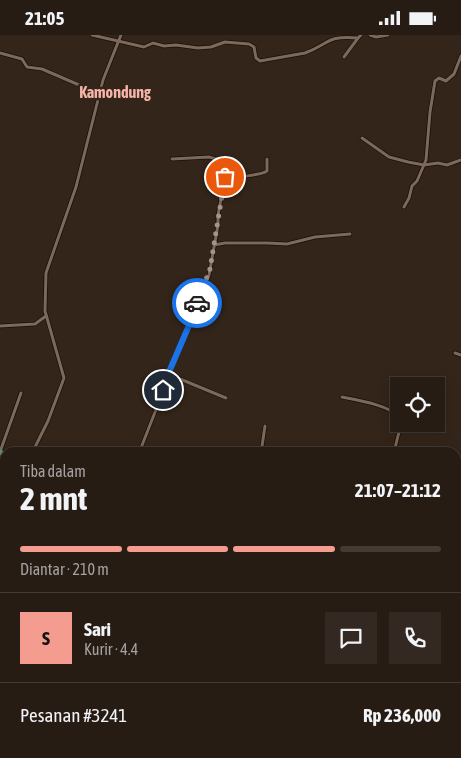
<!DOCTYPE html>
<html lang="id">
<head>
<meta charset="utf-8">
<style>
	:root { --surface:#271c14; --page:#332922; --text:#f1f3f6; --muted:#a4a1a0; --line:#433a34; --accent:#f59c90 }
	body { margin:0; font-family:"Asap Condensed",sans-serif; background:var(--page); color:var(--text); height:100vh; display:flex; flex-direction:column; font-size:19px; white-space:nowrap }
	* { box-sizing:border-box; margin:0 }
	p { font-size:16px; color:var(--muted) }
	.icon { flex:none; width:28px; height:28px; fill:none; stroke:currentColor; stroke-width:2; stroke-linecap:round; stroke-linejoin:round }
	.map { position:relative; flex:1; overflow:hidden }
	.drawer { position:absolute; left:0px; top:412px; width:461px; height:311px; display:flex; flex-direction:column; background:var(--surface); border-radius:15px 15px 0 0; box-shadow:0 2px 12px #0003,0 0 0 1px var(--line) }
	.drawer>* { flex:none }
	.fabs { position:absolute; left:390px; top:342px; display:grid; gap:10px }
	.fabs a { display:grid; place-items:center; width:55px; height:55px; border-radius:0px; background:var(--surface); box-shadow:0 2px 12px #0003,0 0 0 1px var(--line); font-size:25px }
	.pin { position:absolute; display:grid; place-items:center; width:42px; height:42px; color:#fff; margin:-21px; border:2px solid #fff; border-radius:50%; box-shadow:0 1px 5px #0007 }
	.courier { position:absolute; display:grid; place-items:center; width:50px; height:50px; margin:-25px; border:4px solid #1a73e8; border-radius:50%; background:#fff; color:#222; box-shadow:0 1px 6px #0007 }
	.head em { font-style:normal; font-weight:700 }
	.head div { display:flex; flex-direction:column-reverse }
	.head { display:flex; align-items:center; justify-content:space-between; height:85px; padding:0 20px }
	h1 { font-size:32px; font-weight:700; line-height:38px }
	.bar { display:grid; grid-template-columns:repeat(4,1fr); gap:8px 5px; align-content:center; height:60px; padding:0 20px }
	.bar i { height:6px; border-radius:4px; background:var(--line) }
	.bar .on { background:var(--accent) }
	.bar p { grid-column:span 4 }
	.line { display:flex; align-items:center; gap:12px; padding:0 20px; border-top:1px solid var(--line) }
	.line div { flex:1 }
	.round { display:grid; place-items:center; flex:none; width:52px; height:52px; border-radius:0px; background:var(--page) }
	.status { display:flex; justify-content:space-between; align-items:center; height:35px; padding:0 25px; background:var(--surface); direction:ltr }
	.status svg { height:14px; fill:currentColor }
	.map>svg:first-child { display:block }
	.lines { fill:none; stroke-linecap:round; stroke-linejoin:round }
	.minor-casing { stroke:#1b0e05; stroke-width:4.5 }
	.tertiary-casing { stroke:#1b0e05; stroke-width:5.5 }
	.primary-casing { stroke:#1b0e05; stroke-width:7 }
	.minor { stroke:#7a695c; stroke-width:3 }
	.tertiary { stroke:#7a695c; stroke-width:4.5 }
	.primary { stroke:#658e62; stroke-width:5.5 }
	.done { stroke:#a0948c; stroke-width:5; stroke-dasharray:0 9 }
	.route { stroke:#1a73e8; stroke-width:6 }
	.labels { text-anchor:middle; stroke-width:5; stroke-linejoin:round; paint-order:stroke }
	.quarter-label { font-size:16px; font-weight:bold; fill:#f6b3a9; stroke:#34251a }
</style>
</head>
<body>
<div class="status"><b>21:05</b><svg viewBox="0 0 49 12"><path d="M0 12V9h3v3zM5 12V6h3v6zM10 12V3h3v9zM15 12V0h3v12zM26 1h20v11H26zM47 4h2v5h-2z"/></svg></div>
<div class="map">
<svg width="461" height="723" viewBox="0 0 461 723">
	<rect width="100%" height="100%" fill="#34251a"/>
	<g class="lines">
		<g class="minor-casing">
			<g id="minor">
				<path d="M92,0l52,12 9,-4 11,3 12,-1 22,3 13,-1 14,-5 24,2 5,3 2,11 4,3 45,-8c25,-9 21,-18 53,-15l3,-3"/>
				<path d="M370,0l6,2 12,-2"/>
				<path d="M0,18l22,6 5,8 15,2 58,25"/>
				<path d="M344,22l14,-19"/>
				<path d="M362,103l27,19 19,5 16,3 14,-2 9,2 14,-5"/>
				<path d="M225,142c9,1 36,-2 42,-6v-12"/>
				<path d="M404,172l5,-9 3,-12 5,-5 9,-21 4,-48 5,-31 4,-3 7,3 8,-7 7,-18"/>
				<path d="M214,210l11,-2h42l20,1 28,-7 35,-3"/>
				<path d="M0,291l35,-2 11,-8"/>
				<path d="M455,318l6,2"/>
				<path d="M168,339l58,24"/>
				<path d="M342,362c15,3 47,8 57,20"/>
				<path d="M0,417l21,-59"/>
				<path d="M32,418l16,-32 16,-43 -19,-67 1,-38 30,-86 27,-107 18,-45"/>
				<path d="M139,418l20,-51 7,-23 43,-104 9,-50v-10l9,-48 -4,-6 -14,-4 -37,2"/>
				<path d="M261,418l4,-27"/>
				<path d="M400,418l-4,-2 -1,-3 6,-24"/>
				<path d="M456,443l5,2"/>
				<path d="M456,495l5,-12"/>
				<path d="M456,504l5,2"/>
				<path d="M0,552l5,-5"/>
				<path d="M0,648l5,2"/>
				<path d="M456,699l5,2"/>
				<path d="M332,719l2,4"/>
				<path d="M10,723l1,-4"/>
				<path d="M57,723l2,-4"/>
				<path d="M275,723l1,-4"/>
			</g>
		</g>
		<g class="tertiary-casing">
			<path id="tertiary" d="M0,504l5,-12"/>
		</g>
		<g class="primary-casing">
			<g id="primary">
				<path d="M0,417l5,3"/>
				<path d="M456,600l5,2"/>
			</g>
		</g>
		<use href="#minor" class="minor"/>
		<use href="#tertiary" class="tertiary"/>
		<use href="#primary" class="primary"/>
	</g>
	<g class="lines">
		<path class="done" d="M197,268l13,-34 15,-92"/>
		<path class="route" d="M163,355l3,-11 24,-56 7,-20"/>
	</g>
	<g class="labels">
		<g class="quarter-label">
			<text x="115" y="63">Kamondung</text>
		</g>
	</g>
</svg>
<div class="fabs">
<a><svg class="icon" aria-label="locate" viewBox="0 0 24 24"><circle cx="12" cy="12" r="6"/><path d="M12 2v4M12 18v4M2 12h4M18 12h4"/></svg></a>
</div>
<div class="pin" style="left:225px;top:142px;background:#ea580c"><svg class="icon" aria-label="bag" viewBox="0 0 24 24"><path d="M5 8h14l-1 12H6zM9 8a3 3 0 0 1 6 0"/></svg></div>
<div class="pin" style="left:163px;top:355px;background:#1f2937"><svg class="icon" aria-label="home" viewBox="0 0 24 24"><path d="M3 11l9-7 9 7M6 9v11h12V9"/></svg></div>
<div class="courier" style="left:197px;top:268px"><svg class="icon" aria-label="car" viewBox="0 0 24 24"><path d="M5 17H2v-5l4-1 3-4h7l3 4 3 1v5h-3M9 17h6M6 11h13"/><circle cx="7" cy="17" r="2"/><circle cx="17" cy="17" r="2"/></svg></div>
<section class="drawer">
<div class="head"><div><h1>2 mnt</h1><p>Tiba dalam</p></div><em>21:07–21:12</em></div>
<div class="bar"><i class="on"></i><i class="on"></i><i class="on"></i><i></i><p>Diantar · 210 m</p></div>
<div class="line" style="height:90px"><b class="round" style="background:var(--accent);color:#111">S</b><div><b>Sari</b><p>Kurir · 4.4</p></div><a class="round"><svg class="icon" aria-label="chat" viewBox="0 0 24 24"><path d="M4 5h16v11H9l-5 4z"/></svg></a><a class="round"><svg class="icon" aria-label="phone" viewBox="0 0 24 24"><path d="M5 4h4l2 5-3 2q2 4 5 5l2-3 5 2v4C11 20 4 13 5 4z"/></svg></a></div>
<div class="line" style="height:65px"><div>Pesanan #3241</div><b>Rp 236,000</b></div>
</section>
</div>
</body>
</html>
